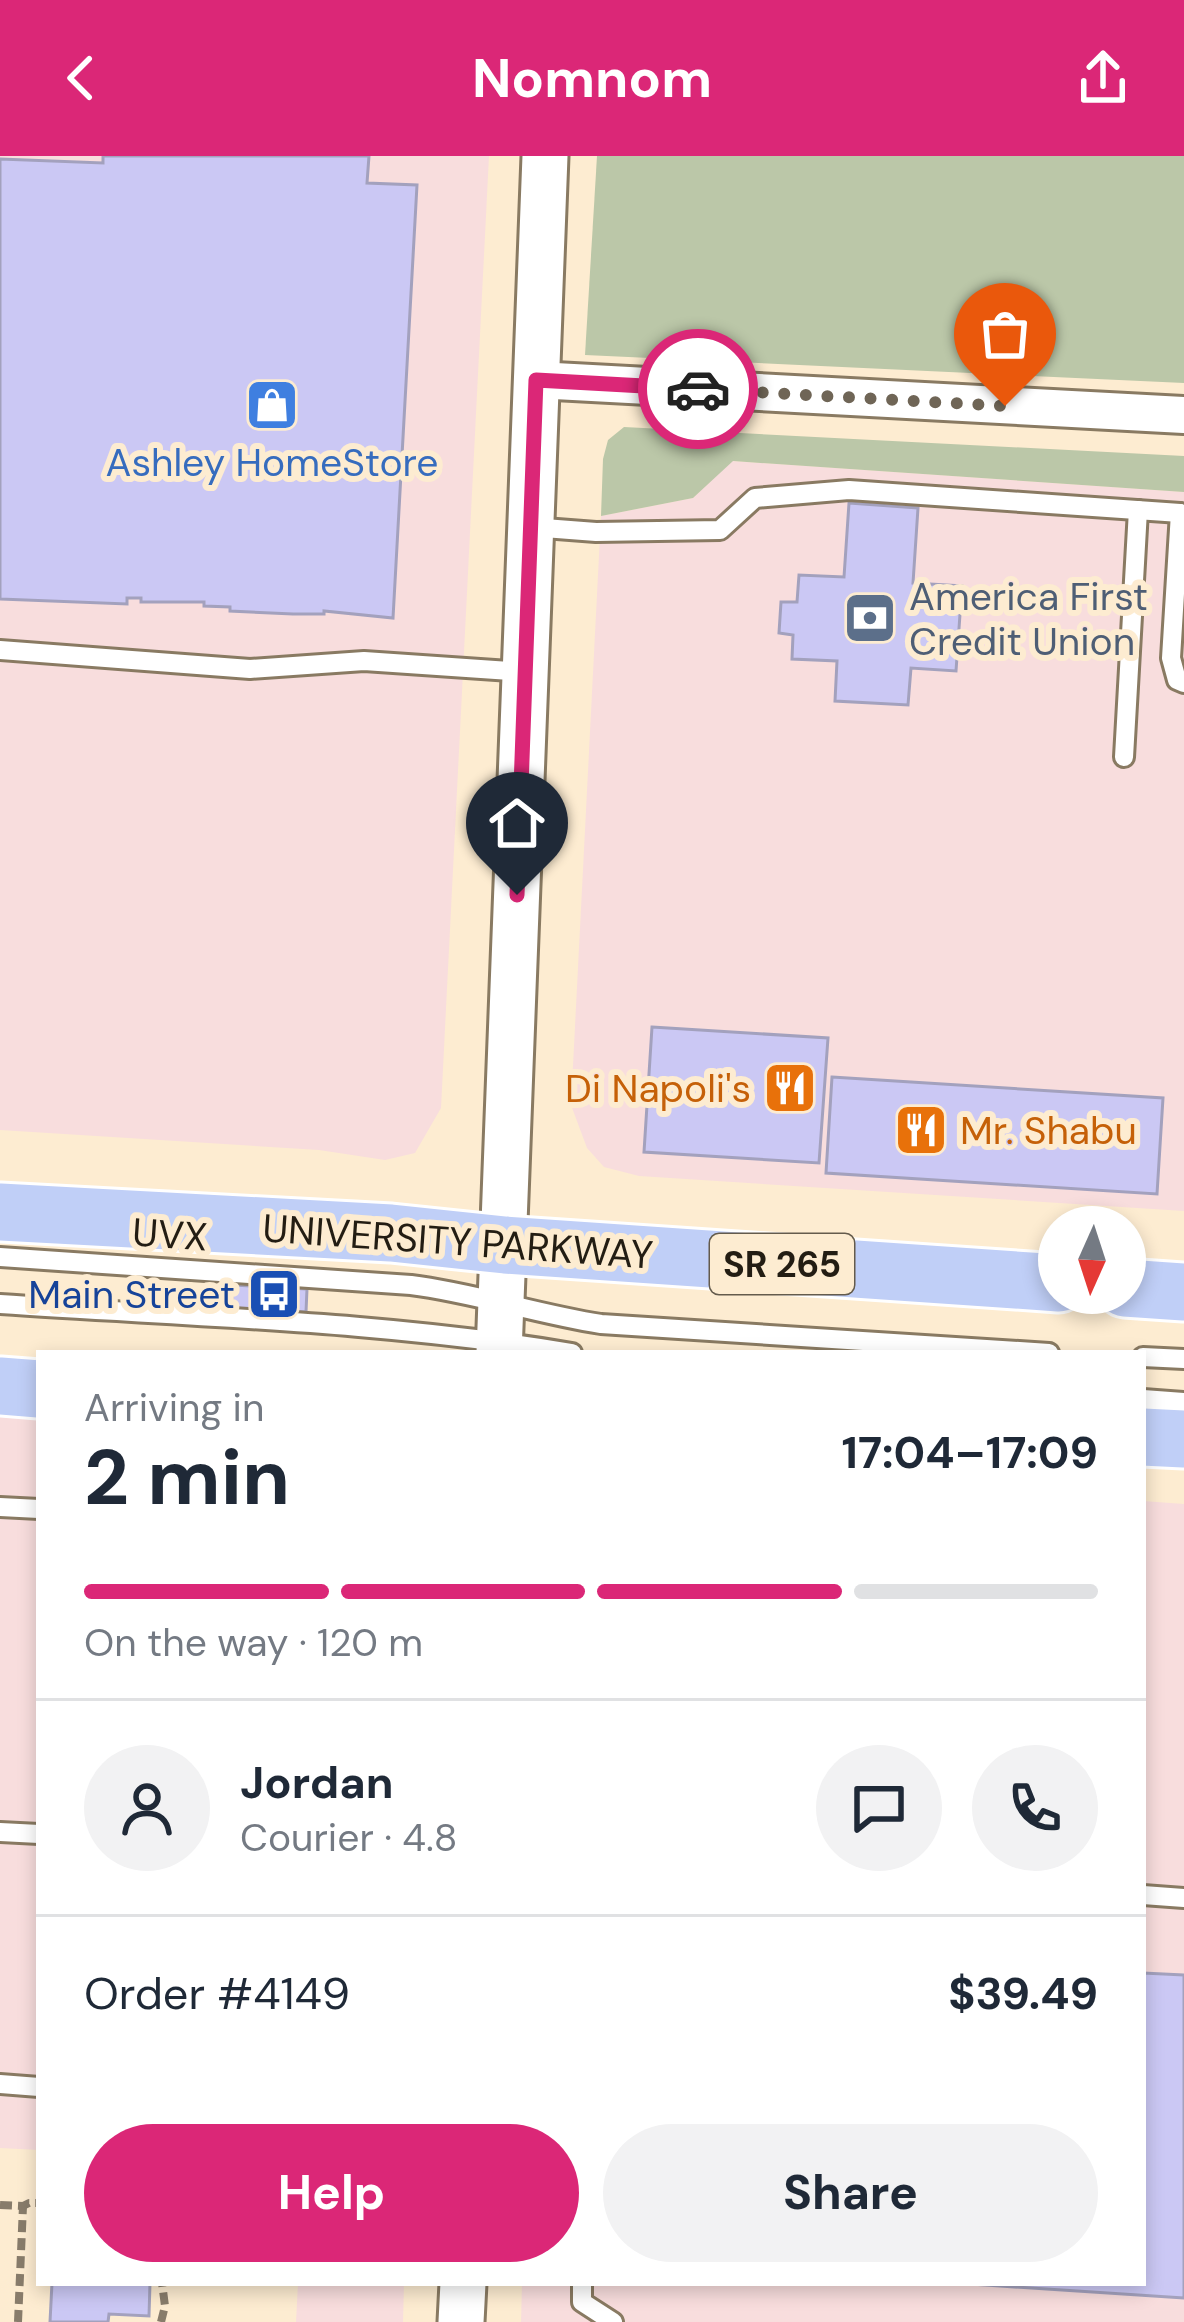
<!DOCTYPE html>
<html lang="en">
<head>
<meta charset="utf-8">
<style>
	:root { --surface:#fff; --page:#f2f2f3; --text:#1f2937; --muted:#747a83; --line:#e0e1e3; --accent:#db2777 }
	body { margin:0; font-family:"DM Sans",sans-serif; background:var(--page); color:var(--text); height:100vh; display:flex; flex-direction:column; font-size:45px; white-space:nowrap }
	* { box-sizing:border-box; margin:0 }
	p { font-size:39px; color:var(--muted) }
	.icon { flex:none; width:66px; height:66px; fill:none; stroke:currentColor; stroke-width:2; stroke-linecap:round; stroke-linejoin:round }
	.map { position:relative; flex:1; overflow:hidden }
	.panel { position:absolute; left:36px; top:1194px; width:1110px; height:936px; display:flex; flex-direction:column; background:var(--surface); border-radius:0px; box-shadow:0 6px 18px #0003 }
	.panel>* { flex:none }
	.needle { width:78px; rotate:183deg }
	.tools { position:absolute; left:1038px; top:1050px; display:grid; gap:24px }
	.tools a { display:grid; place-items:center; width:108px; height:108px; border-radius:50%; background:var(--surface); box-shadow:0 6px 18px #0003; font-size:60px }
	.pin { position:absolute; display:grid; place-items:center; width:102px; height:102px; color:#fff; margin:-123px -51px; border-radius:50% 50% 50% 0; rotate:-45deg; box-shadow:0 0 12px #0007 }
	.pin .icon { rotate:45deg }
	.courier { position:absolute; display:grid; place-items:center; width:120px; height:120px; margin:-60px; border:9px solid #db2777; border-radius:50%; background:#fff; color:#222; box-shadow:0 3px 15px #0007 }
	.headline em { font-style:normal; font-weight:700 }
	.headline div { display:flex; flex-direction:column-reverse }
	.headline { display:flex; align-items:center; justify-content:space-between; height:204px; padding:0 48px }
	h1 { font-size:78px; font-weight:700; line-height:90px }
	.bar { display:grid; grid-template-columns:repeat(4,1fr); gap:18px 12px; align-content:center; height:144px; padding:0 48px }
	.bar i { height:15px; border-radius:9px; background:var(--line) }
	.bar .current { background:var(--accent) }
	.bar p { grid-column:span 4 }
	.line { display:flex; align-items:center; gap:30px; padding:0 48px; border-top:3px solid var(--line) }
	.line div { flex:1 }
	.round { display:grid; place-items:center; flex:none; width:126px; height:126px; border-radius:63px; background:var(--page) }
	.button { display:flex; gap:24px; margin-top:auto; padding:24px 48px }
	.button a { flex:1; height:138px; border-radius:72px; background:var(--accent); color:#fff; font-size:48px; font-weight:700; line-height:138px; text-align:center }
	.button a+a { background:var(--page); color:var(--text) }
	header { display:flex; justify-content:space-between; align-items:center; height:156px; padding:0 48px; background:var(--accent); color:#fff; font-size:54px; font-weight:700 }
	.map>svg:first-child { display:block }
	.commercial { fill:#f8dddd }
	.green { fill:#bbc7a8 }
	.building { fill:#cbc8f4; stroke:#a3a1bd; stroke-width:3 }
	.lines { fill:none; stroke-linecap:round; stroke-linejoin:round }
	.service-casing { stroke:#897a62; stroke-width:24 }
	.minor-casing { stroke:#897a62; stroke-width:42 }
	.tertiary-casing { stroke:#897a62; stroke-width:51 }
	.primary-casing { stroke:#fff; stroke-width:63 }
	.path { stroke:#887c6b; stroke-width:8; stroke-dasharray:12 6; stroke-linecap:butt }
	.service { stroke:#fff; stroke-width:18 }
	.minor { stroke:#fff; stroke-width:36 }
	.tertiary { stroke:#fff; stroke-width:45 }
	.primary { stroke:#c0cff7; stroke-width:57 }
	.done { stroke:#6f6556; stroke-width:12; stroke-dasharray:0 21.6 }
	.route { stroke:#db2777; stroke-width:15 }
	.labels { text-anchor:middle; stroke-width:12; stroke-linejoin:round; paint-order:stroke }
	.shield { fill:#fdecd1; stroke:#645b4c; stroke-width:3 }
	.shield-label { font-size:36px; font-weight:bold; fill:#231d13 }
	.shop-label { font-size:39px; fill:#366cbe; stroke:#fdecd1 }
	.service-label { font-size:39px; fill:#4e5e75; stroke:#fdecd1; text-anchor:start }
	.food-label { font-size:39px; fill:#c56008; stroke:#fdecd1; text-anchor:end }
	.street-label { font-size:39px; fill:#231d13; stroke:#fdecd1 }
	.transit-label { font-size:39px; fill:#164399; stroke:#fdecd1; text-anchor:end }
</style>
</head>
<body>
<header><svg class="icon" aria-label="back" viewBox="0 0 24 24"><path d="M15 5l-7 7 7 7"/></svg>Nomnom<svg class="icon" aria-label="share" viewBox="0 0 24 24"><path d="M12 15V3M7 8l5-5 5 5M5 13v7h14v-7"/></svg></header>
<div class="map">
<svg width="1184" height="2166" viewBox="0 0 1184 2166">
	<rect width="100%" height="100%" fill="#fdecd1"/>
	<g class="commercial">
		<path d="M0,0h489l-48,952 -26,45 -30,7 -66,-10 -319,-20z"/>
		<path d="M732,305l452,31v719l-545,-35 -35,-9 -17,-19 -16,-43 30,-589 92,-18z"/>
		<path d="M0,1254l39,3v737l-39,-2z"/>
		<path d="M1143,1345l41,3v818h-663l1,-39h621z"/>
		<path d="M298,2127h106l-1,39h-107z"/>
	</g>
	<g class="green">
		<path d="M597,0h587v227l-599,-28z"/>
		<path d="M624,271l560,29v36l-451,-31 -40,37 -92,18 2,-57 5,-19z"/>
	</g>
	<g class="building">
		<path d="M103,0h266l-2,27 50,2 -24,433 -69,-7v3h-31l-63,-3v-4l-26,-1v-4h-63v-4h-14v6l-127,-5v-440l103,4z"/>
		<path d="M849,347l69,5 -5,75 49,3 -6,85 -45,-3 -3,37 -73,-4 2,-40 -45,-2 1,-24 -14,-2 2,-31h16l2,-27 45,2z"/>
		<path d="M652,871l176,11 -9,125 -175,-11z"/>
		<path d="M832,921l331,21 -6,96 -331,-21z"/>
		<path d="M233,1129l74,4 -1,23 -74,-4z"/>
		<path d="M1143,1817l41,2v323l-229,-15h188z"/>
		<path d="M52,2127h98l-1,33 -40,-2 -1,8h-58z"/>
	</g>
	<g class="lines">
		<g class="service-casing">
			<g id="service">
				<path d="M1180,357l-9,145 6,22 7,3"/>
				<path d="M531,371l65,5 124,-2 35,-32 94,-8 331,23 4,3"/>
				<path d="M0,494l250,19 114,-8 161,11"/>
				<path d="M1124,601l14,-247"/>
				<path d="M0,1101l411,28c64,8 125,29 190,39l448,29"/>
				<path d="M0,1148c191,13 383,17 572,49"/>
				<path d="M1143,1201l41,2"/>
				<path d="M1143,1243l41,3"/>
				<path d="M0,1351l39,2"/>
				<path d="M0,1676l39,2"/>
				<path d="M1143,1739l41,3"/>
				<path d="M0,1928l39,3"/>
				<path d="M582,2127v19l31,20"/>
			</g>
		</g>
		<g class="minor-casing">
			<path id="minor" d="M536,224l648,35"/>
		</g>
		<g class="tertiary-casing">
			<g id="tertiary">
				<path d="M499,1197l46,-1197"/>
				<path d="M461,2166l2,-39"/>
			</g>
		</g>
		<g class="primary-casing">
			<g id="primary">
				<path d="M0,1056l391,21 114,12 554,38"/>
				<path d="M1125,1132l59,4"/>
				<path d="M0,1230l39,3"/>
				<path d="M1143,1281l41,2"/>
			</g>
		</g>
		<g class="path">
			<path d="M0,2049l23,1 6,-3h10"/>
			<path d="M18,2166l5,-116"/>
			<path d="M161,2166l4,-16 -3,-23"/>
		</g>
		<use href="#service" class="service"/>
		<use href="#minor" class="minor"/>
		<use href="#tertiary" class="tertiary"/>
		<use href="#primary" class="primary"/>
	</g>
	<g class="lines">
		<path class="done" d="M698,233l307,17"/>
		<path class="route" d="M517,739l19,-515 162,9"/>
	</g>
	<defs>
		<g id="shop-square" transform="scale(2.7)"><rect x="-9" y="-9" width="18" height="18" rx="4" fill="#3f7fe0" stroke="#fdecd1"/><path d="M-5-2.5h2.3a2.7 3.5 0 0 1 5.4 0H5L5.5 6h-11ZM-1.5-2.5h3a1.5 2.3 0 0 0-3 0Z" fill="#fff"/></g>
		<g id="bank-square" transform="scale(2.7)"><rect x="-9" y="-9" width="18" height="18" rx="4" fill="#5c6f8a" stroke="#fdecd1"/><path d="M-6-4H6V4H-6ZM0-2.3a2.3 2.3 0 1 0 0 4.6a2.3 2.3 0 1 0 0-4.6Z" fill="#fff"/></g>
		<g id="restaurant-square" transform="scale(2.7)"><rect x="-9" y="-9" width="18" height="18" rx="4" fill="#e8710a" stroke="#fdecd1"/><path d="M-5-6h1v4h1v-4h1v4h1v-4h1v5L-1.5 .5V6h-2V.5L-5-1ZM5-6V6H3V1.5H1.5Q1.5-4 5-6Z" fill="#fff"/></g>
		<g id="bus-square" transform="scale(2.7)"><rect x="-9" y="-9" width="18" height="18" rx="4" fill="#1a4fb4" stroke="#fdecd1"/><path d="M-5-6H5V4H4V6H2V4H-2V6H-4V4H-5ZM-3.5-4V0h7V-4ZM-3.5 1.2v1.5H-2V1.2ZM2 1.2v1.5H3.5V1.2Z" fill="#fff"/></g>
	</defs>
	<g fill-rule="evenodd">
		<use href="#shop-square" x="272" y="249"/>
		<use href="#bank-square" x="870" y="462"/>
		<use href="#restaurant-square" x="790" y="932"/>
		<use href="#restaurant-square" x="921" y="974"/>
		<use href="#bus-square" x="274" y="1138"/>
	</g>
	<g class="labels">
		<rect class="shield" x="710" y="1078" width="144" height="60" rx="9"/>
		<g class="shield-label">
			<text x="782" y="1121">SR 265</text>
		</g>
		<g class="shop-label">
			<text x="272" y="320">Ashley HomeStore</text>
		</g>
		<g class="service-label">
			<text x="909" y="454">America First<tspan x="909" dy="45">Credit Union</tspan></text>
		</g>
		<g class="food-label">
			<text x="751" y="946">Di Napoli's</text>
			<text x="960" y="988" text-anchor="start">Mr. Shabu</text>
		</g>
		<g class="street-label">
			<text transform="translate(170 1078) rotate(4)" y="14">UVX</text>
			<text transform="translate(458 1085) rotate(4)" y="14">UNIVERSITY PARKWAY</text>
		</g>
		<g class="transit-label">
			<text x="235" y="1152">Main Street</text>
		</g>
	</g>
</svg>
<div class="tools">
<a><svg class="needle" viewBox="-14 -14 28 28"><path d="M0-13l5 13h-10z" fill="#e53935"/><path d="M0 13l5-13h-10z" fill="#747a83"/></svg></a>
</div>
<div class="pin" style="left:1005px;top:250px;background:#ea580c"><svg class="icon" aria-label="bag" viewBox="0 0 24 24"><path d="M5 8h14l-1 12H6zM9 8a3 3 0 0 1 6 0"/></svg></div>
<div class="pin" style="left:517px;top:739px;background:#1f2937"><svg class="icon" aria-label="home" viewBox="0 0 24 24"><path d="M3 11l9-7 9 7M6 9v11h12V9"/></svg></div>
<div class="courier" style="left:698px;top:233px"><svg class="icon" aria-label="car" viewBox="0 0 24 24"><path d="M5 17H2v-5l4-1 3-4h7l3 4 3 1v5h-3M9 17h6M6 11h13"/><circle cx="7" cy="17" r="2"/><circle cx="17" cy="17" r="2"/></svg></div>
<section class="panel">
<div class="headline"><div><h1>2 min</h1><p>Arriving in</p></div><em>17:04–17:09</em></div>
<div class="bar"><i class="current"></i><i class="current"></i><i class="current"></i><i></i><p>On the way · 120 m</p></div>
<div class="line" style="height:216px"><a class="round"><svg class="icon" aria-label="person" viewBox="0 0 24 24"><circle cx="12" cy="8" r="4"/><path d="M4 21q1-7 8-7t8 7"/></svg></a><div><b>Jordan</b><p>Courier · 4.8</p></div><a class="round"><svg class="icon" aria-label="chat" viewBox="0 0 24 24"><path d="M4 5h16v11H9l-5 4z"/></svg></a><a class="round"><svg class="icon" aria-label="phone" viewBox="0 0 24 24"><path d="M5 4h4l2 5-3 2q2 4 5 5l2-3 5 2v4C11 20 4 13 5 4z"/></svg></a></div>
<div class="line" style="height:156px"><div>Order #4149</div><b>$39.49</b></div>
<div class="button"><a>Help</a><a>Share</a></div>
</section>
</div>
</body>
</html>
